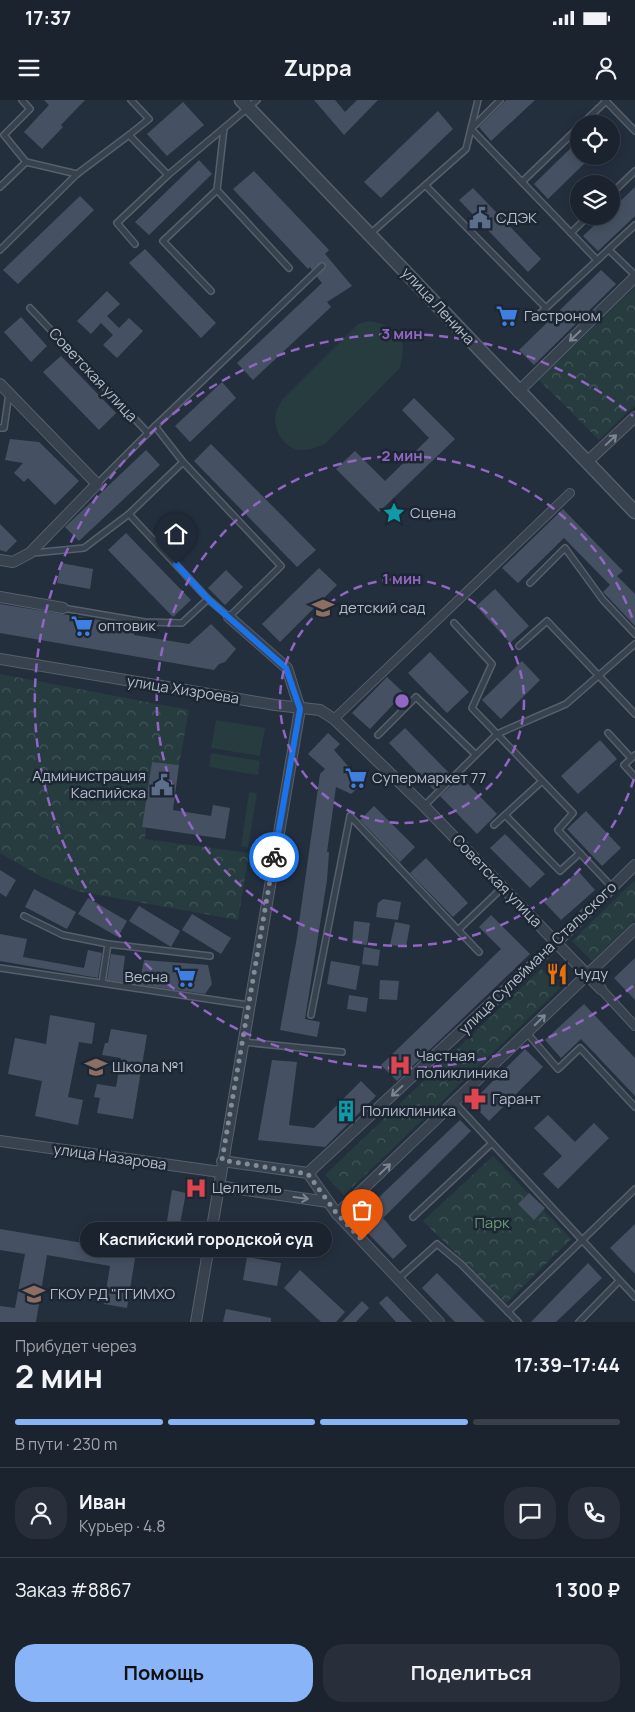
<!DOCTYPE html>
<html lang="ru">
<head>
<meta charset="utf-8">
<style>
	:root { --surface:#1b232e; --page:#282f3a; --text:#f1f3f6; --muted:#a0a4aa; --line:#39404a; --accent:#8ab4f8 }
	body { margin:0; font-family:Manrope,sans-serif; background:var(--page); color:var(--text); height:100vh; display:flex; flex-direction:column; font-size:19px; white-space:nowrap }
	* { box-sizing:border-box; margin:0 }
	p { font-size:16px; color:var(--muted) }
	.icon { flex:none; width:28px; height:28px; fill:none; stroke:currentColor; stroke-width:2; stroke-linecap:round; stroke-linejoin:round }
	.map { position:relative; height:1222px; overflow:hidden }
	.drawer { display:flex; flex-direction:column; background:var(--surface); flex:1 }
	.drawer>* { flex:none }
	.controls { position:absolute; left:570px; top:15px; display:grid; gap:10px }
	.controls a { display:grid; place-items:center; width:50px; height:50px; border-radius:50%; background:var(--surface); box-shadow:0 2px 12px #0003,0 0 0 1px var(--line); font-size:25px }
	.pin { position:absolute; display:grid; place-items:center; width:42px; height:42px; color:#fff; margin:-51px -21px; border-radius:50% 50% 50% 0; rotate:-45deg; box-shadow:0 0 5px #0007 }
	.pin .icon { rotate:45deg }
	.courier { position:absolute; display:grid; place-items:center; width:50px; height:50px; margin:-25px; border:4px solid #1a73e8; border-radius:50%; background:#fff; color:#222; box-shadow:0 1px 6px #0007 }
	.bubble { position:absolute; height:35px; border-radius:18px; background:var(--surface); box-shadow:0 2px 12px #0003,0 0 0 1px var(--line); font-size:16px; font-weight:700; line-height:35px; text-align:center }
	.headline em { font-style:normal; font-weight:700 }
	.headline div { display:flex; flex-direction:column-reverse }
	.headline { display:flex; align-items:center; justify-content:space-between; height:85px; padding:0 15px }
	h1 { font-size:32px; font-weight:700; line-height:38px }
	.bar { display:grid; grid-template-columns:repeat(4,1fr); gap:8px 5px; align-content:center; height:60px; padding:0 15px }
	.bar i { height:6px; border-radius:4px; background:var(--line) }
	.bar .current { background:var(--accent) }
	.bar p { grid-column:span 4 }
	.line { display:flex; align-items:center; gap:12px; padding:0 15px; border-top:1px solid var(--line) }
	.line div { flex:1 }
	.round { display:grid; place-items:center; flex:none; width:52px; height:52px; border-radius:20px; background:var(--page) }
	.button { display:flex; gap:10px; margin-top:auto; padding:10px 15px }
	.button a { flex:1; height:58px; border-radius:20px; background:var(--accent); color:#111; font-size:20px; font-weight:700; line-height:58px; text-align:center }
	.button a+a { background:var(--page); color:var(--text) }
	.status { display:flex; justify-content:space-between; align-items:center; height:35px; padding:0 25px; background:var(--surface); direction:ltr }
	.status svg { height:14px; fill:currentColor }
	header { display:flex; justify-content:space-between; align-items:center; height:65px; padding:0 15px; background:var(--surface); font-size:22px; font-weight:700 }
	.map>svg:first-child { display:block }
	.grass { fill:#263c3f }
	.park { fill:url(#park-crowns) }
	.building { fill:#455162 }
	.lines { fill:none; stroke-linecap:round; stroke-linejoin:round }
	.service-casing { stroke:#565f6c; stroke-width:8 }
	.pedestrian-casing { stroke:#565f6c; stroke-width:10 }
	.minor-casing { stroke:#565f6c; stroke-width:12 }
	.tertiary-casing { stroke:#565f6c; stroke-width:15 }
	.service { stroke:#38414e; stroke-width:5 }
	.pedestrian { stroke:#38414e; stroke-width:8 }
	.minor { stroke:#38414e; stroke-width:10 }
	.tertiary { stroke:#38414e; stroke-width:12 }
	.oneway { stroke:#7c8592 }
	.done { stroke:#828b98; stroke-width:5; stroke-dasharray:0 9 }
	.route { stroke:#1a73e8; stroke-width:6 }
	.ring { fill:none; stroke:#9266c3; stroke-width:2.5; stroke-dasharray:9 6 }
	.labels { text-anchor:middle; stroke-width:5; stroke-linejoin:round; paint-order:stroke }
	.poi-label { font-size:15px; fill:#b4bcc9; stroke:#1d2633; text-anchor:start }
	.street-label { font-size:15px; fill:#b4bcc9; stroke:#1d2633 }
	.park-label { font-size:15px; fill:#6b9a76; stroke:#1d2633 }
	.centre { fill:#9266c3; stroke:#1d2633; stroke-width:2.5 }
	.ring-label { font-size:15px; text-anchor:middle; font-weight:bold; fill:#9266c3; stroke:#1d2633; stroke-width:5; stroke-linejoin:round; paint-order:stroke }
</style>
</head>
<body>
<div class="status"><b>17:37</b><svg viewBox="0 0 49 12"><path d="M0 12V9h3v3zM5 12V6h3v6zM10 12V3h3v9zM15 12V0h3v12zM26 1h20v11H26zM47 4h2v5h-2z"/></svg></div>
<header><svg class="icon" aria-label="menu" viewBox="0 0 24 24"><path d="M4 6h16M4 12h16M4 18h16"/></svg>Zuppa<svg class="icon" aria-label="person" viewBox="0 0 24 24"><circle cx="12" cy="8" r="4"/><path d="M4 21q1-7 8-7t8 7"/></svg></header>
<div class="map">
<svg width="635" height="1222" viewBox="0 0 635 1222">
	<defs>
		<pattern id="park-crowns" width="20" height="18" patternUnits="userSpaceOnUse" patternTransform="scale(1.25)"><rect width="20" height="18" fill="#263c3f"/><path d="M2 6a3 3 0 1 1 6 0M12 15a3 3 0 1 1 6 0" fill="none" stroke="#435659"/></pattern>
	</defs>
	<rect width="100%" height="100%" fill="#242f3e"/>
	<g class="grass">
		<path d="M369,221c31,5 39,18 31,47l-75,76c-8,3 -15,6 -23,6 -18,0 -30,-21 -26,-37 1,-4 4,-10 7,-14l75,-75z"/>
		<path d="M216,620l49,8 -5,28 -49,-8z"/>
		<path d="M211,653l49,8 -2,14 -49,-8z"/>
		<path d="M249,692l8,1 -9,55 -7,-2z"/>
	</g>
	<g class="park">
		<path d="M635,187v118l-36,35 -60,-60z"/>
		<path d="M0,574l189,36 -10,55 -27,-3 -10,65 4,1 -1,11 104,14 -11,67 -161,-29 -35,-14 -42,-24z"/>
		<path d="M635,780v40l-43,41 -20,-20z"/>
		<path d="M541,869l19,19 -216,207 -19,-20z"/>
		<path d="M493,1056l78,83 -65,64 -83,-82z"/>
	</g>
	<g class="building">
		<path d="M44,0h41l-24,25 2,2 -21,22 -18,-17 25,-27z"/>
		<path d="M314,0h21l10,12 12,-12h21l-34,35z"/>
		<path d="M506,0h29l-44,41 -12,-14z"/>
		<path d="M183,2l21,23 -37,31 -20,-22z"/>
		<path d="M438,11l15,18 -72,69 -17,-16z"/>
		<path d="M579,40v16h13l-44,43 -14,-15z"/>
		<path d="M199,60l13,14 -63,61 -14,-13z"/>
		<path d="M254,71l75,79 -4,4 27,32 -25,16 4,5 -78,73 -16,-17 85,-80 -5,-6 9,-12 -5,-3 -9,8 -2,-3 -2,2 -75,-80z"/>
		<path d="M635,87v29l-37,35 -15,-15 21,-20h7v-6z"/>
		<path d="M473,88l68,71 -13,13 -69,-72z"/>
		<path d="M80,96l14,14 -76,74 -15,-14z"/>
		<path d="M145,149l71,74 -15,15 -72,-75z"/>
		<path d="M601,170l15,14 -82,81 -15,-15z"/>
		<path d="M107,191l13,13 -13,12 12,12 10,-10 14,13 -26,27 -14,-13 10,-10 -12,-12 -10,11 -14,-13z"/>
		<path d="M21,217l26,29 -16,16 -27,-30z"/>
		<path d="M61,256l55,57 -17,17 -56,-58z"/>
		<path d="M222,282l14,16 -46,44 -15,-16z"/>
		<path d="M414,298l41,41 -76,73 -43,-43 19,-18 30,30 44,-43 -27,-28z"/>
		<path d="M10,339l29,3 40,39 -24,24 -27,-27 -4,4 -10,-9 9,-10 -18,-3z"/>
		<path d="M211,344l105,106 -19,17 -103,-106z"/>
		<path d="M146,350l14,15 -81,76 -14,-14z"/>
		<path d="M563,409l60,62 -6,5 18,18v32l-32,-34 7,-7 -46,-47 -46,45 -16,-15z"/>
		<path d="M0,424l17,17 -11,11 -6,-2z"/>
		<path d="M126,433l65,67 -18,17 -65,-67z"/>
		<path d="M61,463l32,6 -3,20 -33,-6z"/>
		<path d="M319,468l18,17 -57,57 -18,-18z"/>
		<path d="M226,470l17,17 -18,18 -17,-17z"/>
		<path d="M495,489l34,37 -19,17 -34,-37z"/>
		<path d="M0,504l136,22 -2,9 55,9 22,-20 25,25 -11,13 -6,2 -5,6 -214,-37z"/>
		<path d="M430,552l39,40 -22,21 -39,-40z"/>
		<path d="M522,561l18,19 -39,39 -19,-19z"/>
		<path d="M387,577l17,16 -34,36 -18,-16z"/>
		<path d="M405,628l45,46 -16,16 -45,-47z"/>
		<path d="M328,633l12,11 -6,6 29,33 -12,11 -15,-7 -9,65h2l-2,28 -22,139 15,3 -3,15 -37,-7 17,-93 23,-163 5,-5 -17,-15z"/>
		<path d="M600,640l17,19 -39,35 -17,-18z"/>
		<path d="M152,662l27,3 -6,45 38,6 2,-11 17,3 -5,31 -83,-12z"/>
		<path d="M461,677l36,37 -20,20 -37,-38z"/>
		<path d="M374,706l41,41 -15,15 -40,-42z"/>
		<path d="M586,711l35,37 -19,18 -35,-37z"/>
		<path d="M505,734l40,40 -15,14 -40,-40z"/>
		<path d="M426,758l42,45 -15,14 -43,-44z"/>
		<path d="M0,770l16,10 -10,17 -6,-4z"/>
		<path d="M578,771l17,19 -34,30 -17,-18z"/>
		<path d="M34,789l42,23 -9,17 -42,-22z"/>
		<path d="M88,798l39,23 -9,16 -40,-23z"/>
		<path d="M383,799l18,3 -3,18 -22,-3 2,-14z"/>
		<path d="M139,806l41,25 -9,16 -42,-26z"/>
		<path d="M192,814l39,24 -10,16 -39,-24z"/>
		<path d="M491,815l39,39 -133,127 -16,-16 120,-116 -22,-22z"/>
		<path d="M354,821l16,2 -3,22 -15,-2z"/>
		<path d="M395,822l15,3 -4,22 -16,-2z"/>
		<path d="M0,834l27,5 -4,18 61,11 4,-18 14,3 -4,25 -98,-17z"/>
		<path d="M364,847l16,3 -2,16 -16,-2z"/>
		<path d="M111,854l14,2 -2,16 18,3 3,-15 64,5 4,19 -7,10 -98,-14z"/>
		<path d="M635,858v42l-21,-22z"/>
		<path d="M331,861l29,5 -4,24 -29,-6z"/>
		<path d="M380,880l19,1 -2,19 -18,-1z"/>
		<path d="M349,895l19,3 -2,14 -19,-3z"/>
		<path d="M584,904l51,54v38l-54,-57 -20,19 -16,-18z"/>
		<path d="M50,915l45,8 -3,21 -13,-2 -11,55 15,3 -5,25 -43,-9 7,-35 -34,-7 7,-36 31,6z"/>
		<path d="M111,929l36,6 -14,84 -36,-6 3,-15 -6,-1 3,-13 19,3 5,-29 -19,-3 3,-12h3z"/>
		<path d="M525,949l18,18 -54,54 -18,-18z"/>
		<path d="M272,960l25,2 -8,63 25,3 47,-47 15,15 -51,51 -67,-7z"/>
		<path d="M548,1015l27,27 19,-19 15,15 -51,51 -15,-15 19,-18 -28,-28z"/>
		<path d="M460,1020l11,11 -88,87 24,28 -14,13 -38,-39z"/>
		<path d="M172,1090l14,3 -7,36 -13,-2z"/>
		<path d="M529,1093l16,15 -11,12 -16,-16z"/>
		<path d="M635,1124v50l-25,-26z"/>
		<path d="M0,1129l136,23 -9,56 -23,-4 6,-38 -63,-11 -11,67h-36v-16l15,2 10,-54 -25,-4z"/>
		<path d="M247,1157l34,6 -4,23 -34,-6z"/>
		<path d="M588,1163l14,15 -46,44h-25z"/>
		<path d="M300,1170l45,42 -9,10h-15l-37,-34z"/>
		<path d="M437,1173l48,49h-30l-33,-34z"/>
		<path d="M387,1196l25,26h-16l-17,-19z"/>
		<path d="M362,1201l7,7 -13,14h-14z"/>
		<path d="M226,1209l45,9v4h-48z"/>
	</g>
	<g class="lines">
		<g class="service-casing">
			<g id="service">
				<path d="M22,0l8,9 -26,26 22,27 51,12"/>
				<path d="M500,0l-29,29 126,131"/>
				<path d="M605,0l30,31"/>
				<path d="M582,24l24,-23"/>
				<path d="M129,35l20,-16 -18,-19"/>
				<path d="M522,82l57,-55"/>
				<path d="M426,86l120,122"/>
				<path d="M0,87l26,-25"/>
				<path d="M217,90l72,78"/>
				<path d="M611,94l24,-23"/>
				<path d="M571,133l17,-17"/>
				<path d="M370,134l96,-85 12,-49"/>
				<path d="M135,144l-18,-21 51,-48"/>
				<path d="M0,150l77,-76 52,-39 39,40 56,-47"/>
				<path d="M609,150l26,25"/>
				<path d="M211,191l-48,-50 54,-51 7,-62 33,-28"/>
				<path d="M30,208l118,125 -51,51"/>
				<path d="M534,219l101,-94"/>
				<path d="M0,328h4l5,-35"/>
				<path d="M148,333l174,-167"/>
				<path d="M129,414l79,85 21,18 52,-51 -98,-104 -28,-36"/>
				<path d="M33,453l51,-5 45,-34 54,-52"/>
				<path d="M530,483l35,-35 38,52 32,34"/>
				<path d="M63,508l82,14 37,1 26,-24"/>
				<path d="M454,523l38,41 -20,44 25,26 69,-30 69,-60"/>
				<path d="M519,546l28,-25 88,93"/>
				<path d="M608,633l23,25"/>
				<path d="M378,635l38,-38 59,57"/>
				<path d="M635,655l-11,10 11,12"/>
				<path d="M424,706l73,-72 76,79 -15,17 54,57"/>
				<path d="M505,715l55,56 20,-18"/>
				<path d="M494,725l48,-44"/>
				<path d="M24,816l39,19 45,9 102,12"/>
				<path d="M458,830l21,22"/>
				<path d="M0,868l248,37"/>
				<path d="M102,883l6,-39"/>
				<path d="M311,915l39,-199 108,114 45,-43"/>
				<path d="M527,933l31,36 22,-21 55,59"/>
				<path d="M243,942l99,10"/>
				<path d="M454,1002l181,195"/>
				<path d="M413,1117l79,-74"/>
				<path d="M399,1178l38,-34 24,20 57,58"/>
				<path d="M508,1212l127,-123"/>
				<path d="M579,1222l40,-41"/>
			</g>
		</g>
		<g class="pedestrian-casing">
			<g id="pedestrian">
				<path d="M334,619l236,-226"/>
				<path d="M601,889l34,37"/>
			</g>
		</g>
		<g class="minor-casing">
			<g id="minor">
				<path d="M0,284l97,100 -67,69 -17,9 -13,-2"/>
				<path d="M518,292l117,-115"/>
				<path d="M587,362l48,-45"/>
				<path d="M0,497l63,11"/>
				<path d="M0,559l275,46 45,5 14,9 90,87 177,183"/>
				<path d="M0,1041l220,31"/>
				<path d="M222,1061l86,12 29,41 102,108"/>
				<path d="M308,1073l249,-231 78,-77"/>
				<path d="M218,1086l110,16"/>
				<path d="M337,1114l298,-285"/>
				<path d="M196,1222l104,-613 -13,-41 -58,-51"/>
			</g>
		</g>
		<g class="tertiary-casing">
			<path id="tertiary" d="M241,0l394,412"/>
		</g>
		<use href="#service" class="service"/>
		<use href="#pedestrian" class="pedestrian"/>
		<use href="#minor" class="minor"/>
		<use href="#tertiary" class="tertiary"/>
	</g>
	<defs><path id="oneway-shaft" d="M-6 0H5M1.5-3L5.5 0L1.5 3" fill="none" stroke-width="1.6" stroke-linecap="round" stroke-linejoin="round" transform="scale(1.25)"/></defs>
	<g class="oneway">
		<use href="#oneway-shaft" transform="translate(575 236) rotate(136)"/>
		<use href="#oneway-shaft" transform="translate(611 340) rotate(-43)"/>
		<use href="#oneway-shaft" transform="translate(540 920) rotate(-45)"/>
		<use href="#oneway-shaft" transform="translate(397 991) rotate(137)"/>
		<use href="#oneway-shaft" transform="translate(385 1069) rotate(-44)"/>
		<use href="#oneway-shaft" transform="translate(301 1098) rotate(8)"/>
	</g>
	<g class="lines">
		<path class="done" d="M274,757l-52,303 86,14 29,40 25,26"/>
		<path class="route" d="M176,464l32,35 78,69 14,41 -26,148"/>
	</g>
	<g class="ring">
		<circle cx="402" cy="601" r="122"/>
		<path d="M634 679A245 245 0 1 1 634 523"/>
		<path d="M633 886A367 367 0 1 1 633 316"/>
	</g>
	<defs>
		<g id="civic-bare" transform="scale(1.725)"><path d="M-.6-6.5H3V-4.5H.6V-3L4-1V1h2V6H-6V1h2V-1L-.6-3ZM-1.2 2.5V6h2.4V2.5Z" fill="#5c6f8a" stroke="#1d2633" stroke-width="2.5" paint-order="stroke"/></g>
		<g id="supermarket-bare" transform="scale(1.725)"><path d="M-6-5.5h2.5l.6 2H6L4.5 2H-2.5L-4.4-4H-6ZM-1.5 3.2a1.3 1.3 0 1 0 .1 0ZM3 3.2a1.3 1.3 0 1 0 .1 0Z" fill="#3f7fe0" stroke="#1d2633" stroke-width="2.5" paint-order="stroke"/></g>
		<g id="sight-bare" transform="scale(1.725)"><path d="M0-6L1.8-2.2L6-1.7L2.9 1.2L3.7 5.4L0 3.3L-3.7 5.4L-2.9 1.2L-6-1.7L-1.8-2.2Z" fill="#0f9aa8" stroke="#1d2633" stroke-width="2.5" paint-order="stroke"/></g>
		<g id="school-bare" transform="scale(1.725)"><path d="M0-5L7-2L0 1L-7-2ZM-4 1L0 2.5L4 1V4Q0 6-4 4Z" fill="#8d6e63" stroke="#1d2633" stroke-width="2.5" paint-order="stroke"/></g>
		<g id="restaurant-bare" transform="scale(1.725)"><path d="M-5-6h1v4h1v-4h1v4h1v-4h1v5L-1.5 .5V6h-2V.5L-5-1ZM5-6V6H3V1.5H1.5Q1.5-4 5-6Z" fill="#e8710a" stroke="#1d2633" stroke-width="2.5" paint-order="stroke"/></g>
		<g id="hospital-bare" transform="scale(1.725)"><path d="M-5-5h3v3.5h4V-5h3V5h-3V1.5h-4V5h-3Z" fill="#e0444e" stroke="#1d2633" stroke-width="2.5" paint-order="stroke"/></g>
		<g id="pharmacy-bare" transform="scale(1.725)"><path d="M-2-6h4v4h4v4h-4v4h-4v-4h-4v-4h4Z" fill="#e0444e" stroke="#1d2633" stroke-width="2.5" paint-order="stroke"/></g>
		<g id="building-bare" transform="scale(1.725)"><path d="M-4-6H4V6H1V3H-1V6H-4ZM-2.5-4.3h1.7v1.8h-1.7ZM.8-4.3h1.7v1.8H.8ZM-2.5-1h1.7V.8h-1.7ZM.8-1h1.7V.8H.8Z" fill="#0f9aa8" stroke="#1d2633" stroke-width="2.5" paint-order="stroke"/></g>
	</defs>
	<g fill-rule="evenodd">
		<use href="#civic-bare" x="480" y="118"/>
		<use href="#supermarket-bare" x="507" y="216"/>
		<use href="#sight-bare" x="394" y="413"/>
		<use href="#school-bare" x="323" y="508"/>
		<use href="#supermarket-bare" x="82" y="526"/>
		<use href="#supermarket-bare" x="356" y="678"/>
		<use href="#civic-bare" x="162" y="685"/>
		<use href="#restaurant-bare" x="557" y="874"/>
		<use href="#supermarket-bare" x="185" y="877"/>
		<use href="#hospital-bare" x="400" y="965"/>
		<use href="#school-bare" x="96" y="967"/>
		<use href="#pharmacy-bare" x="475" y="999"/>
		<use href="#building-bare" x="346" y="1011"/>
		<use href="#hospital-bare" x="196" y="1088"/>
		<use href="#school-bare" x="34" y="1194"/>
	</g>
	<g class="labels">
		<g class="poi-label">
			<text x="496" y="123">СДЭК</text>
			<text x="524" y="221">Гастроном</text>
			<text x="410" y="418">Сцена</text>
			<text x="339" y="513">детский сад</text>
			<text x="98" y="531">оптовик</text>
			<text x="146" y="681" text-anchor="end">Администрация<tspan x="146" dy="17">Каспийска</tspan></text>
			<text x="372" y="683">Супермаркет 77</text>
			<text x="574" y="879">Чуду</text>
			<text x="168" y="882" text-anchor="end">Весна</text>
			<text x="416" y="961">Частная<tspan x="416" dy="17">поликлиника</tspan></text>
			<text x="112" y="972">Школа №1</text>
			<text x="492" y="1004">Гарант</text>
			<text x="362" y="1016">Поликлиника</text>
			<text x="212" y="1093">Целитель</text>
			<text x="50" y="1199">ГКОУ РД "ГГИМХО</text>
		</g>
		<g class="street-label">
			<text transform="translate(438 206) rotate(47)" y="5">улица Ленина</text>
			<text transform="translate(93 275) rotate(47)" y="5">Советская улица</text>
			<text transform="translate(183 590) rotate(9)" y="5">улица Хизроева</text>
			<text transform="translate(497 781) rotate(46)" y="5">Советская улица</text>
			<text transform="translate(538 858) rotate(-44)" y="5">улица Сулеймана Стальского</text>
			<text transform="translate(110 1057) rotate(8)" y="5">улица Назарова</text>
		</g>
		<g class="park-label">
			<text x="492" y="1128">Парк</text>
		</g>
	</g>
	<circle cx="402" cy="601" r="8" class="centre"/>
	<g class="ring-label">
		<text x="402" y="239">3 мин</text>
		<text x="402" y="361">2 мин</text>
		<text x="402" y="484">1 мин</text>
	</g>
</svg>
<div class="controls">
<a><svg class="icon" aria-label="locate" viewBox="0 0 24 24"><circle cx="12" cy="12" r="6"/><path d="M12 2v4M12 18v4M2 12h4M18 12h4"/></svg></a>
<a><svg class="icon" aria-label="layers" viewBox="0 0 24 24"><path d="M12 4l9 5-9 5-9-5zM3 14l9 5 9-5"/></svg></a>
</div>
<div class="pin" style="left:362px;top:1140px;background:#ea580c"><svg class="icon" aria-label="bag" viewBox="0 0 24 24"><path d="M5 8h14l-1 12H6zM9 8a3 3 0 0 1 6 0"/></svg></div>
<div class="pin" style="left:176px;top:464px;background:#1f2937"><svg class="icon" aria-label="home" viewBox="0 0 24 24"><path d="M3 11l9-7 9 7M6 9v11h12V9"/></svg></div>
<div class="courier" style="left:274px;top:757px"><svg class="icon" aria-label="bike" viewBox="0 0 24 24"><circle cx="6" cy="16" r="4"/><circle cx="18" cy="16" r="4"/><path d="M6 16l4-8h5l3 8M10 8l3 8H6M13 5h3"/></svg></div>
<div class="bubble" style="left:80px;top:1122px;width:252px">Каспийский городской суд</div>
</div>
<section class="drawer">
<div class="headline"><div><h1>2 мин</h1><p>Прибудет через</p></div><em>17:39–17:44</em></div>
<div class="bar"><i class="current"></i><i class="current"></i><i class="current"></i><i></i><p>В пути · 230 m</p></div>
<div class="line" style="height:90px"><a class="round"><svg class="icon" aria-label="person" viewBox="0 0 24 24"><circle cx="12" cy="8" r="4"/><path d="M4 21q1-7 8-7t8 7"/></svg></a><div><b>Иван</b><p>Курьер · 4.8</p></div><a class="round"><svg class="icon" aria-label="chat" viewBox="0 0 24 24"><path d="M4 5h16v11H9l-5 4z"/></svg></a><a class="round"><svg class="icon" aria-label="phone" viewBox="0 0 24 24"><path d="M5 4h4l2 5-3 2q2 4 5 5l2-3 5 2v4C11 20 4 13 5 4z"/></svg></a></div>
<div class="line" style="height:65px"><div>Заказ #8867</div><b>1 300 ₽</b></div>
<div class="button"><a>Помощь</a><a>Поделиться</a></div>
</section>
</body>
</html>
